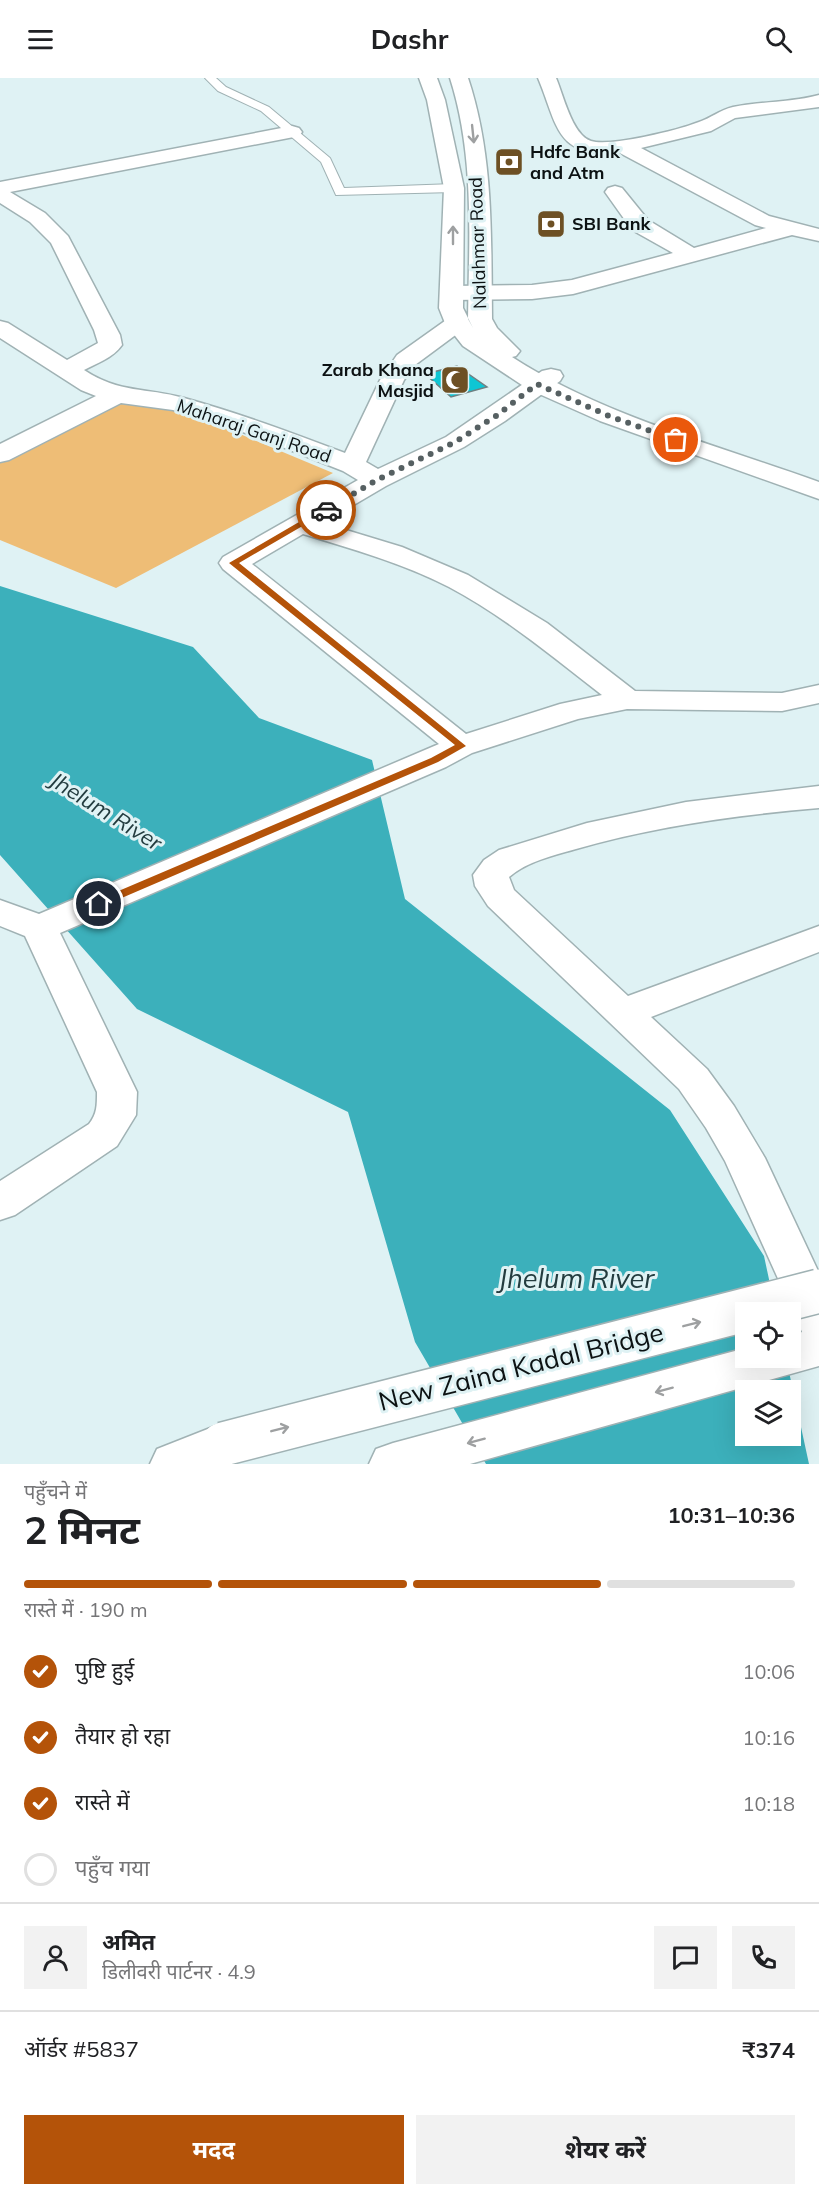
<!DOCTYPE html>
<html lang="hi">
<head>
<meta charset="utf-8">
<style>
	:root { --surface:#fff; --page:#f2f2f2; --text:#202124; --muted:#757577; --line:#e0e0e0; --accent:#b45309 }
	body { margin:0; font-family:Mulish,"Noto Sans Devanagari",sans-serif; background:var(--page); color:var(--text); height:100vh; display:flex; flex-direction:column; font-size:22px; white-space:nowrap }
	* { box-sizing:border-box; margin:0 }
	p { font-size:20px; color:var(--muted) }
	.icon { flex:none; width:33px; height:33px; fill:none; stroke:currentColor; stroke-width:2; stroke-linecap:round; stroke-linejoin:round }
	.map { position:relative; height:1386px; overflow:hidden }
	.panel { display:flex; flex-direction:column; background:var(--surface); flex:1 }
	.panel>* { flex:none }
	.fabs { position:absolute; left:735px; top:1224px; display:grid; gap:12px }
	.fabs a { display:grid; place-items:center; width:66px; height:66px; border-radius:0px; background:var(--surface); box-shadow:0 6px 24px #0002; font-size:30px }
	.pin { position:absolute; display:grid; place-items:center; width:51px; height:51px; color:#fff; margin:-26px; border:3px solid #fff; border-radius:50%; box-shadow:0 2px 6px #0007 }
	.courier { position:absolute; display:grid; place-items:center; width:60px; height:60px; margin:-30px; border:4px solid #b45309; border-radius:50%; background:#fff; color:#222; box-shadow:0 2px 8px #0007 }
	.head em { font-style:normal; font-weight:700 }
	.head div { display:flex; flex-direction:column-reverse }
	.head { display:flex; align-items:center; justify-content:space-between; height:102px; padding:0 24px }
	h1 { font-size:39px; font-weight:700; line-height:45px }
	.bar { display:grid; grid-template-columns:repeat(4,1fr); gap:9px 6px; align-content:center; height:72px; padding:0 24px }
	.bar i { height:8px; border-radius:4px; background:var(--line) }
	.bar .active { background:var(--accent) }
	.bar p { grid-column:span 4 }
	.line { display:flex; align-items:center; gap:15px; padding:0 24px; border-top:2px solid var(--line) }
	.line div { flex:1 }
	.round { display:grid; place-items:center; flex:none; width:63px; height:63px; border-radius:0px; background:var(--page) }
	ol { padding:0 24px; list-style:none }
	li { display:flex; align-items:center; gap:18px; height:66px }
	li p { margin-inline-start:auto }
	li .icon { padding:6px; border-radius:50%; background:var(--accent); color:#fff; stroke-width:4 }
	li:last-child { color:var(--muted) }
	li i { width:33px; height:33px; border:3px solid var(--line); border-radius:50% }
	.action { display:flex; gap:12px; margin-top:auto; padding:12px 24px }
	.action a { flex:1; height:69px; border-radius:0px; background:var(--accent); color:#fff; font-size:24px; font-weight:700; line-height:69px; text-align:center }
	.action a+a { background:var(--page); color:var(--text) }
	header { display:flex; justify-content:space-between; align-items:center; height:78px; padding:0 24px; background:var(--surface); font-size:27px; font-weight:700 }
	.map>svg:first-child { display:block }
	.green { fill:#eebd76 }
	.water { fill:#3cb0bb; fill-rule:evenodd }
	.building { fill:#0ec6d4; stroke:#6f8082; stroke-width:1.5 }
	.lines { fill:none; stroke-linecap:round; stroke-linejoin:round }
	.service-casing { stroke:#a0b2b4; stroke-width:2 }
	.minor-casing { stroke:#a0b2b4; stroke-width:3 }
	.tertiary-casing { stroke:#a0b2b4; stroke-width:3 }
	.primary-casing { stroke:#a0b2b4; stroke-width:3 }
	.service { fill:#fff; fill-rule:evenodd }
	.minor { fill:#fff; fill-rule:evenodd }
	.tertiary { fill:#fff; fill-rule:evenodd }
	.primary { fill:#fff; fill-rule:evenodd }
	.tertiary-bridge-casing { stroke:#a0b2b4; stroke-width:46; stroke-linecap:butt }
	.tertiary-bridge { stroke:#fff; stroke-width:43 }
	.oneway { stroke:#9ea0a1 }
	.route { fill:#b45309 }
	.done { stroke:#566062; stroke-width:6; stroke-dasharray:0 10.8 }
	.labels { text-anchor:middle; stroke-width:6; stroke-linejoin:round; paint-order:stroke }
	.far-poi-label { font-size:18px; font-weight:bold; fill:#0c1213; stroke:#dff2f4; text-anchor:start }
	.far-street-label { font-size:18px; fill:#0c1213; stroke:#dff2f4 }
	.water-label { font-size:22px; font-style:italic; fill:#233c3f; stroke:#dff2f4 }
	.near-street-label { font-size:26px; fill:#0c1213; stroke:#dff2f4 }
	.near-water-label { font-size:27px; font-style:italic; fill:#233c3f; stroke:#dff2f4 }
</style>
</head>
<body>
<header><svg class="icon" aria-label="menu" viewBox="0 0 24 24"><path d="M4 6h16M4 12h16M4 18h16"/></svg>Dashr<svg class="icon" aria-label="search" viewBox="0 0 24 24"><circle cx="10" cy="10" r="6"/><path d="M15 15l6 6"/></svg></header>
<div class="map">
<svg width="819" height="1386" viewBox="0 0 819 1386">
	<rect width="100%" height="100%" fill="#dff2f4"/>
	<path class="green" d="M122,320l51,8 160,67 -217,115 -116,-48v-82z"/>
	<path class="water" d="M0,508l193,61 66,71 113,42 33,139 265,211 94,146 12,56h-30v46h40l23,106h-323l-71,-122 -67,-230 -211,-103 -137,-154zM746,1312h44v46h-44z"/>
	<path class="building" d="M457,288l30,21 -36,10 -26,-23z"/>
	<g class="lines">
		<g class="service-casing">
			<path id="service" d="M205,0h11l10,9 43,20 61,51 14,30 110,-4 6,4 -6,4 -118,3 -15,-33 -60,-51 -43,-20z"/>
		</g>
		<g class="minor-casing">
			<g id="minor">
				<path d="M538,0h18c7,16 16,57 35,63 19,6 88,-11 108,-19 12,-4 21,-12 34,-15 28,-6 57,-4 86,-12v12l-84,11 -24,13 -70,17 128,68 50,13v12l-27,-6 -219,59 -41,5 -80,1 -8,-2 -3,-5 3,-5 8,-2 80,-1 40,-5 101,-27 -41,-23 -27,-38 3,-4 7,-2 7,2 26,32 46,28 72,-20 -11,-3 -137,-73c-63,6 -60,-27 -80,-74z"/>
				<path d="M292,48l7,2 3,4 -3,4 -289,56 35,21 23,23 52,99 2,10c-9,13 -25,18 -38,25 37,24 61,17 100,28 55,15 108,35 161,55l35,-73 17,-25 52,-37 8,-2 8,2 4,5 -4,5 -50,37 -11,15 -38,82 12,7 68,-32 96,-66 9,-2 9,2 3,5 -3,5 -55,40 -41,26 -78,39 -63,37 79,24 66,28 79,48 88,68 147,2 37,-8v18l-37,8 -155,-2 -49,10 -106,34 -26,14 -386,166 77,159 -1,23 -19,31 -102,69 -15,5v-39l89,-57c8,-10 8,-19 8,-32l-72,-156 -25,-10v-26l39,14 400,-170 -216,-175 -4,-6 4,-6 135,-77 -15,-9 -91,-36 -79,-25 -52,-7 -112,57 -9,2v-18l96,-48 -15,-6 -81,-52v-17l8,2 59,37 31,-17 -4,-13 -43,-87 -21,-21 -30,-19v-21zM303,456c49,15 100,29 146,53 55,29 104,70 153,108l-42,9 -94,30 -214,-170z"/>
				<path d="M819,708v22c-82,7 -164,18 -243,41 -24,7 -48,12 -67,28l5,13 114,106 191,-70v26l-168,65 56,52 27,37 31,52 54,115v67l-16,-6 -78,-173 -19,-33 -27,-39 -191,-183 -13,-20 -2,-11 11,-15 15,-10 88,-27 99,-21z"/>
			</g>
		</g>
		<g class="tertiary-casing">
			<g id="tertiary">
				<path d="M819,1250v38l-349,98h-101l7,-15 17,-6 353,-95v10h44v-23z"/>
				<path d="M223,1345l17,6 7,15 -7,15 -12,5h-78l7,-15z"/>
			</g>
		</g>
		<g class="primary-casing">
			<path id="primary" d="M419,0h18l8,22 19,88 -1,120 10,20 -5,-9c1,-81 7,-163 -18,-241h18c26,78 23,160 24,241l5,9 23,23 -4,5 -4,1c89,58 207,89 307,125v17l-219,-78 -72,-32 -65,-43 -18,-23 -6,-15 5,-120 -17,-88z"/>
		</g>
		<use href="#service" class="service"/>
		<use href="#minor" class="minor"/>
		<use href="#tertiary" class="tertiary"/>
		<use href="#primary" class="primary"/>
		<g class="tertiary-bridge-casing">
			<path id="tertiary-bridge" d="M223,1366l596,-153"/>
		</g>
		<use href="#tertiary-bridge" class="tertiary-bridge"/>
	</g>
	<defs><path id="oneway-shaft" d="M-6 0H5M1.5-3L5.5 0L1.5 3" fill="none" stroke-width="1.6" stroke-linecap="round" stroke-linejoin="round" transform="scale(1.5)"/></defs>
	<g class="oneway">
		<use href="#oneway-shaft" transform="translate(473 56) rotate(84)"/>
		<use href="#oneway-shaft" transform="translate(453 157) rotate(-90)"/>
		<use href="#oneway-shaft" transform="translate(692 1246) rotate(-14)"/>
		<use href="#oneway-shaft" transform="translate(664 1312) rotate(165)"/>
		<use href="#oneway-shaft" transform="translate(280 1351) rotate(-14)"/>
		<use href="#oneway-shaft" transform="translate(476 1363) rotate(165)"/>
	</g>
	<path class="route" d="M323,430l7,2 -91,53 227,183 -28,16 -335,144h-8v-5l336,-143 24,-13 -226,-182z"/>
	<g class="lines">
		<path class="done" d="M326,432l51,-30 78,-38 41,-26 41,-32 72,32 67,24"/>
	</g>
	<defs>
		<g id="bank-square" transform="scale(1.5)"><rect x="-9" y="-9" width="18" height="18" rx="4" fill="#6d5024" stroke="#dff2f4"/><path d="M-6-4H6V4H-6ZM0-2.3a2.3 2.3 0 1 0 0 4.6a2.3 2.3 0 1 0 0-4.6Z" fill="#fff"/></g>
		<g id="mosque-square" transform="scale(1.5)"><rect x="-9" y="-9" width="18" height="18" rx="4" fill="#6d5024" stroke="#dff2f4"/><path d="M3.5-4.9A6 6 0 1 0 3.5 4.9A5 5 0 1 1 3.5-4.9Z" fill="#fff"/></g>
	</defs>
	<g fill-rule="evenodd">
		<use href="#bank-square" x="509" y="84"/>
		<use href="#bank-square" x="551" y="146"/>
		<use href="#mosque-square" x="455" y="302"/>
	</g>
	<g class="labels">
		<g class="far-poi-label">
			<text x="530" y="80">Hdfc Bank<tspan x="530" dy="21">and Atm</tspan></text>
			<text x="572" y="152">SBI Bank</text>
			<text x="434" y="298" text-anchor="end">Zarab Khana<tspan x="434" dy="21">Masjid</tspan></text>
		</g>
		<g class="far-street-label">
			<text transform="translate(478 165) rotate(-92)" y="6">Nalahmar Road</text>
			<text transform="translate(254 353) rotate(19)" y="6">Maharaj Ganj Road</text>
		</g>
		<g class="water-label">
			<text transform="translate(106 733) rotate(32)" y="8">Jhelum River</text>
		</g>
		<g class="near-street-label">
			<text transform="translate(521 1289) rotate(-14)" y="9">New Zaina Kadal Bridge</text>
		</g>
		<g class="near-water-label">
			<text x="576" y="1210">Jhelum River</text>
		</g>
	</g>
</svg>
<div class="fabs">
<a><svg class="icon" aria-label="locate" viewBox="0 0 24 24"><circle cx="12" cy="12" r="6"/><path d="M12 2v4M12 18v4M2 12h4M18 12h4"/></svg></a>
<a><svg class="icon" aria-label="layers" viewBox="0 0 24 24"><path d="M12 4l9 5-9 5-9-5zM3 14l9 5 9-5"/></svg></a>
</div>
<div class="pin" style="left:676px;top:362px;background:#ea580c"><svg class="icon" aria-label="bag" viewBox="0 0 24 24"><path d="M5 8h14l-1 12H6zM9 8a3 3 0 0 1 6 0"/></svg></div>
<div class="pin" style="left:99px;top:826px;background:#1f2937"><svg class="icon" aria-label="home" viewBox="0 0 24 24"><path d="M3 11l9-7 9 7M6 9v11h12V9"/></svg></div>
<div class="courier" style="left:326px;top:432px"><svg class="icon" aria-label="car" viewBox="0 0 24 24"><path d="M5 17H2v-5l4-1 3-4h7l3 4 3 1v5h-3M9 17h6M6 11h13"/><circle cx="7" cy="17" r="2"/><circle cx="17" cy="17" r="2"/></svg></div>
</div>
<section class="panel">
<div class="head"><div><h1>2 मिनट</h1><p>पहुँचने में</p></div><em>10:31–10:36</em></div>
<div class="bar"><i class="active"></i><i class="active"></i><i class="active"></i><i></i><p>रास्ते में · 190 m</p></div>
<ol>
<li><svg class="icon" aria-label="check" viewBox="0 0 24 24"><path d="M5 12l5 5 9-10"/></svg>पुष्टि हुई<p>10:06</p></li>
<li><svg class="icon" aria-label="check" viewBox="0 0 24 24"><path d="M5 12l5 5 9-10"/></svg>तैयार हो रहा<p>10:16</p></li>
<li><svg class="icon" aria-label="check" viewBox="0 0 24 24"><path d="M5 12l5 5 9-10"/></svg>रास्ते में<p>10:18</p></li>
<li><i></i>पहुँच गया</li>
</ol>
<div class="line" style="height:108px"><a class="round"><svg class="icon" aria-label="person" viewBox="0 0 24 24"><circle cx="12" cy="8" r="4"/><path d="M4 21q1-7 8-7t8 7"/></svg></a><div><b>अमित</b><p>डिलीवरी पार्टनर · 4.9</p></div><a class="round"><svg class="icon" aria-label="chat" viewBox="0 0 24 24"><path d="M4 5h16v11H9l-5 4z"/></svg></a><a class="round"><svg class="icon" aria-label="phone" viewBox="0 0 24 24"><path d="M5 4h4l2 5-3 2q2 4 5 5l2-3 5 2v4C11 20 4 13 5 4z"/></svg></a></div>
<div class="line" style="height:78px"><div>ऑर्डर #5837</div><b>₹374</b></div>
<div class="action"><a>मदद</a><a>शेयर करें</a></div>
</section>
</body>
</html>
